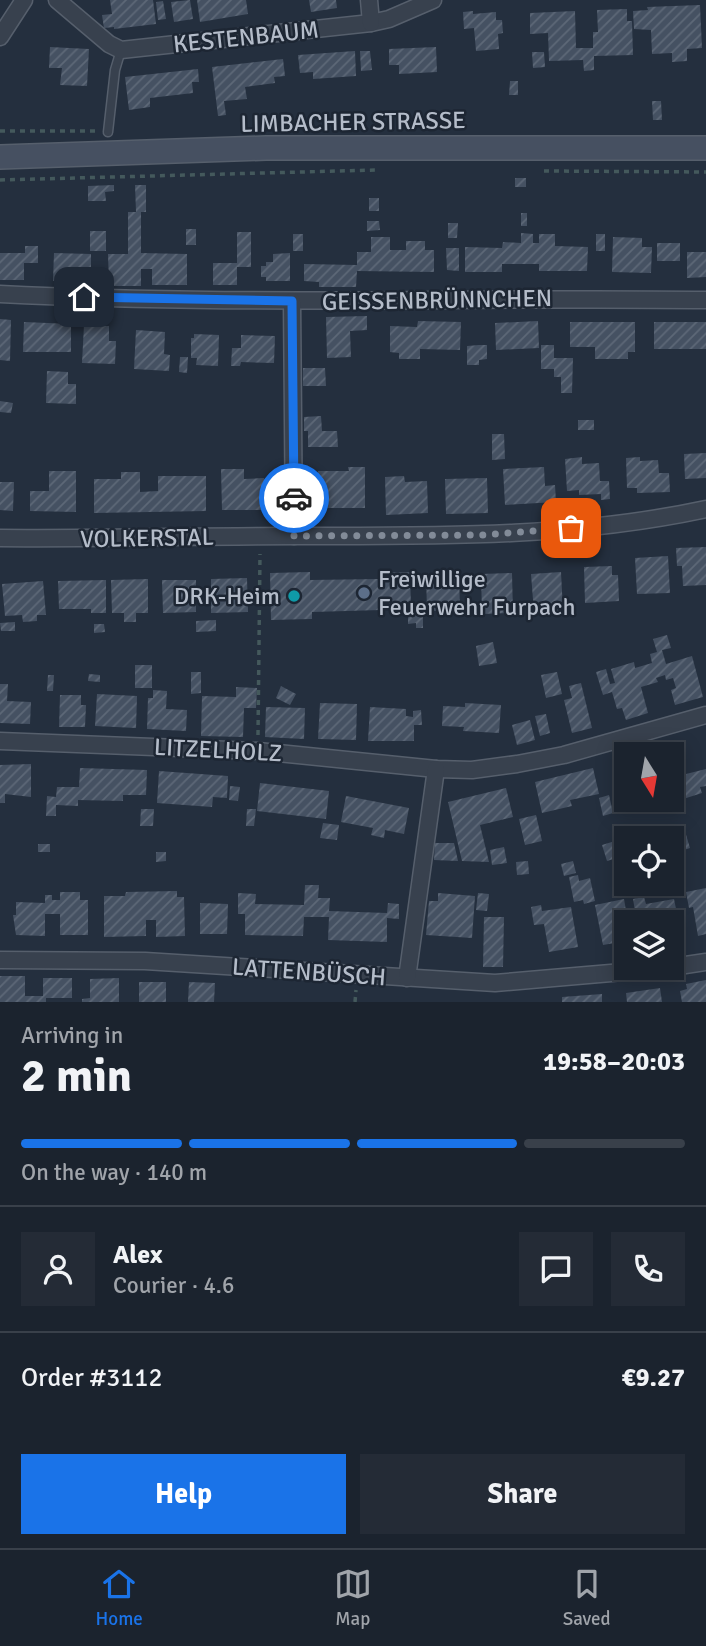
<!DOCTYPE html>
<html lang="en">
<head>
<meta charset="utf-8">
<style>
	:root { --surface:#1b232e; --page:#242b36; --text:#f1f3f6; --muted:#a0a4aa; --line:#39404a; --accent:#1a73e8 }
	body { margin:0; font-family:Signika,sans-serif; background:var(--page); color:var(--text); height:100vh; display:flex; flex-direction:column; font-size:26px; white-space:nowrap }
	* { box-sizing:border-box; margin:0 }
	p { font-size:23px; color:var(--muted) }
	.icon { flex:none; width:38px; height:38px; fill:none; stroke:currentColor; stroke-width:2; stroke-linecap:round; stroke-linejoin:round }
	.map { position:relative; height:1002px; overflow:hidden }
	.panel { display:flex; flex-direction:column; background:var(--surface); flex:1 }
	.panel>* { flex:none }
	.needle { width:46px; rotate:169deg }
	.tools { position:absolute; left:614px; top:742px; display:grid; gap:14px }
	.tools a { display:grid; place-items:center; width:70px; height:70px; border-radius:0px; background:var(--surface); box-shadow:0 4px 18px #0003,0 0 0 2px var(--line); font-size:35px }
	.pin { position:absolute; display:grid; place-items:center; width:60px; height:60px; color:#fff; margin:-30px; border-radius:14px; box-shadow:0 4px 10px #0006 }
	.courier { position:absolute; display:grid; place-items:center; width:70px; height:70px; margin:-35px; border:5px solid #1a73e8; border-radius:50%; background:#fff; color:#222; box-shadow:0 2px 9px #0007 }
	.overview em { font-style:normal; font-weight:800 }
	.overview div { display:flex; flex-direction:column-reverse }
	.overview { display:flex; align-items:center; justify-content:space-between; height:119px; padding:0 21px }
	h1 { font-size:46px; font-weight:800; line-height:52px }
	.bar { display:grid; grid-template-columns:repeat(4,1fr); gap:10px 7px; align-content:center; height:84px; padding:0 21px }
	.bar i { height:9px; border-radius:5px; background:var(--line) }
	.bar .selected { background:var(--accent) }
	.bar p { grid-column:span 4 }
	.line { display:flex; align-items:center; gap:18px; padding:0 21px; border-top:2px solid var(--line) }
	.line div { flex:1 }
	.round { display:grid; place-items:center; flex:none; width:74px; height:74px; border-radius:0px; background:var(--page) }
	.cta { display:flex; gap:14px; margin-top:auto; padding:14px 21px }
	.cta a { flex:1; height:80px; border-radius:0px; background:var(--accent); color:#fff; font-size:28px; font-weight:800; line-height:80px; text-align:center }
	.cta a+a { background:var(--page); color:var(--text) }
	.tabs { display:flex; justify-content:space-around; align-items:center; height:98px; border-top:2px solid var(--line); background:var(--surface); font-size:19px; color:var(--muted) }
	.tabs a { display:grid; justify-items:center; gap:4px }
	.tabs .selected { color:var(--accent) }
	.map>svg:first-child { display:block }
	.building { fill:url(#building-hatch) }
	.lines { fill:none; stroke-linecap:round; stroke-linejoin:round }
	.lane-casing { stroke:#565f6c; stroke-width:11 }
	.street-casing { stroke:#565f6c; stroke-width:19 }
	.secondary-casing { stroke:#565f6c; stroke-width:26 }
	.path { stroke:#44595c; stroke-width:3.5; stroke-dasharray:5 5; stroke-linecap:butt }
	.lane { stroke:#38414e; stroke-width:8 }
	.street { stroke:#38414e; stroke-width:16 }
	.secondary { stroke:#465061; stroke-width:23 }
	.done { stroke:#828b98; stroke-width:7; stroke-dasharray:0 12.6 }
	.route { stroke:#1a73e8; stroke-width:9 }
	.service-dot { fill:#5c6f8a; stroke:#1d2633; stroke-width:2.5 }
	.culture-dot { fill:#0f9aa8; stroke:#1d2633; stroke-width:2.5 }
	.labels { text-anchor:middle; stroke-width:5; stroke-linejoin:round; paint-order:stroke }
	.street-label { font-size:24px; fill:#b4bcc9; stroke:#1d2633 }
	.poi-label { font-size:24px; fill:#b4bcc9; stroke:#1d2633; text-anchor:start }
</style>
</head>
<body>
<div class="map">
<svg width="706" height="1002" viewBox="0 0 706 1002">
	<defs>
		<pattern id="building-hatch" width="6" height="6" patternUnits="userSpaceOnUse" patternTransform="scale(1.75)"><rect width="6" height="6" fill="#455162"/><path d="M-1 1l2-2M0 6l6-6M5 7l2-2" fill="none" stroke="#5d6877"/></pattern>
	</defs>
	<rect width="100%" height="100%" fill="#242f3e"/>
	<g class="building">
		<path d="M110,0h43l3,24 -42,5v-2l-10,1 -2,-13 10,-1z"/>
		<path d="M190,0l3,19 -19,3 -3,-20z"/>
		<path d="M197,0h49l2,14 -48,8z"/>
		<path d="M309,0h27l1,8 -26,4z"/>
		<path d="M163,1l3,18 -8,1 -2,-18z"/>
		<path d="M700,5l2,43 -15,1v12l-15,1v-9l-20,1 -1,-24 -17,-1 -1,-18 15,-1 -1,-3z"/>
		<path d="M627,9v12h5l1,34 -39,1v14l-10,1 -1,-11 -34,1 -1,-28 -18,1v-21l45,-2 1,37h17v-16h5l-1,-22z"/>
		<path d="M473,11v3l23,-2v8h6l1,13 -5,1 1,15 -23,2 -2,-23 -10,1 -1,-17z"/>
		<path d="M50,47l39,2 -2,37 -27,-1 2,-17h-13z"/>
		<path d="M436,47l1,25 -38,2v-9h-10v-16z"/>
		<path d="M355,51l1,25 -43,3v-7l-13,1 -2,-18z"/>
		<path d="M360,51h10l2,19 -11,1z"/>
		<path d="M532,52h12l1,15 -12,1z"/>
		<path d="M283,59l2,17 -11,1 1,6 -30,4 2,12 -23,2 2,14 -8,1 -6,-49z"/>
		<path d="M198,69l1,13h-7l1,11 -43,5v9l-21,3 -4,-33z"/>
		<path d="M510,81h8v14h-9z"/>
		<path d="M652,101h9l1,19h-9z"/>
		<rect x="515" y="178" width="11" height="9"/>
		<path d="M114,185v6l-9,1 1,9h-18v-15z"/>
		<path d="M135,185h11v27h-5v41l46,1v31h-35v-16h-11v17h-32l-1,-32h20v-42h8z"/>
		<rect x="369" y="198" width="10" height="13"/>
		<rect x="521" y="213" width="6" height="13"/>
		<path d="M367,221h12l1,9 -13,1z"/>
		<path d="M448,223h10l-1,15h-9z"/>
		<rect x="186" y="229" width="10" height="16"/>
		<rect x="90" y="231" width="16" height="20"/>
		<path d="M237,232h14v35h-14v18h-24v-22h24z"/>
		<path d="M521,233l12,1v9h6v-9h16v12l33,1 -1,24h-48v-7h-37v8h-37v-25l37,1 1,-6 18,1z"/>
		<rect x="293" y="234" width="10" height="17"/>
		<rect x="596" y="234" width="9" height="17"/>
		<path d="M371,237h19v13h16v-9h19v9h9v22l-77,-1 -1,16h-37v-5l-15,-1v-17l53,1v-13h14z"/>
		<path d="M613,237l29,1v9h10l-1,26 -39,-1z"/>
		<rect x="657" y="243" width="23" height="18"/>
		<path d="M25,246h13v17h-14v17h-24v-27h25z"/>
		<path d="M446,248h13v23l-12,-1z"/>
		<path d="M687,252h19v25l-19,1z"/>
		<path d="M54,253l37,1v28l-38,-1z"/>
		<path d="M290,253v28h-24v-4h-5v-11h5v-4h7v-8z"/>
		<path d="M367,316v14l-17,1 1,26 -24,1 -1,-41z"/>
		<path d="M0,319l11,1 -1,41 -10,-1z"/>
		<path d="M418,321l43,1 -1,28 -40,-1v10h-21v-6l-9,-1v-26l27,1z"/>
		<path d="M538,321l1,27 -43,2 -1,-27z"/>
		<path d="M24,322l47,2v28h-48z"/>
		<path d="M570,322h65v30h-7v7h-33v-12h-25z"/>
		<rect x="654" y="322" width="52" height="27"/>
		<path d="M84,325l25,1v15h7l-1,23 -33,-1z"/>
		<path d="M136,330l29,2 -1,22 6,1 -1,16 -35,-2z"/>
		<path d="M194,334l25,1 -1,31 -22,-1 1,-7h-6v-20h3z"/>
		<path d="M241,335l34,1 -1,27 -33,-1 -1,4h-9l1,-18h9z"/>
		<path d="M479,345h8v14l-8,1v5h-12v-19z"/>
		<path d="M541,345h13v13h19l-1,35h-11v-16h-7v-8h-13z"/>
		<path d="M180,357h8l-1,16 -8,-1z"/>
		<path d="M303,368h22l1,18h-23z"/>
		<path d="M47,371l21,1v12h8v20l-30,-1z"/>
		<path d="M0,401l13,2 -2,10 -11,-1z"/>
		<path d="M321,416l1,15h15l1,16h-30v-16h-4v-14z"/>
		<rect x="578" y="420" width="16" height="10"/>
		<path d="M492,434h12l1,25 -13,1z"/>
		<path d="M706,453v25l-21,1 -1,-25z"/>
		<path d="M582,457v7l17,-1 1,18h9l1,18 -9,1v-6l-22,1v-5l-12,1 -2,-32z"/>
		<path d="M640,457v4l18,-1 1,13h10l1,19 -33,1v-5h-10l-1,-30z"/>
		<path d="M348,467h17v41h-47v-37h31z"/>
		<path d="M544,467l1,19 10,-1 1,17 -51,3 -2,-36z"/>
		<path d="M221,469h23v10l20,-1v32h-42z"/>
		<path d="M49,471h27v41l-46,-1v-20h19z"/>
		<path d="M121,472h19v20l18,-1v-15h48v35l-112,2v-34h27z"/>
		<path d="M404,476l1,6 22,-1 1,32 -42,2 -1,-38z"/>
		<path d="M487,478l1,35 -42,1 -1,-35z"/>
		<path d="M0,482h14l-1,29 -13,-1z"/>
		<path d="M706,547v38l-23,1 -1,-20h-5l-1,-18z"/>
		<path d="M668,556l2,37 -33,1 -2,-36z"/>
		<path d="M612,566v9h6l1,26 -34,2 -1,-36z"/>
		<path d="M310,572v8l68,-1v-6l32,-1 1,35h-30v3l-69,2v7l-41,1 -1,-47z"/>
		<path d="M561,572l2,39 -29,2 -3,-39z"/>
		<path d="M459,573l1,37 -33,1 -1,-37z"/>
		<path d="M512,573l1,40 -31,1 -1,-40z"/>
		<path d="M247,578l1,34 -37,1v-34z"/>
		<path d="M148,579v34h-12v9h-12v-9h-12l-1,-33z"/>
		<path d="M106,580v33h-15v-4h-32l-1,-28z"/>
		<path d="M162,580h34v32l-33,1z"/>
		<path d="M43,581l3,34h-9v6l-14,1 -1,-7 -17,1 -3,-32z"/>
		<path d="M408,614h15v14h-7v-5l-8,1z"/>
		<path d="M216,620v11l-20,1v-11z"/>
		<path d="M15,622v9h-14l-1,-8z"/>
		<path d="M94,624h10l1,8 -11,1z"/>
		<path d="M667,635l4,13 -9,2 4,14 26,-8 11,41 -28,8 -4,-15 5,-2 -3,-10 -7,2 -1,-5 -9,3 2,4 -17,5 7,26 -22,7 -4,-12 -5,1 -5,-17 -9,3 -7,-23 10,-3 4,15 5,-1 -4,-14 23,-7 1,6 17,-5 -2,-9 7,-2 -4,-13z"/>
		<path d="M493,642l4,21 -18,3 -3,-20z"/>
		<rect x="135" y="665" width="17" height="23"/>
		<path d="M191,672h10v21l-10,1z"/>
		<path d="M557,672l5,22 -16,4 -5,-23z"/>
		<path d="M89,674l11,1v7l-12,-1z"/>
		<path d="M48,675h6l-1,16h-6z"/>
		<path d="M581,683l11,45 -20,5 -8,-33 8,-2 -3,-12z"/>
		<path d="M0,684h8l-1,17 24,1 -1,22 -30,-1z"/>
		<path d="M281,686l15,8 -6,11 -14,-7z"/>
		<path d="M236,687l21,1 -1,20h-12l-1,29 -42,-1 1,-40 34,1z"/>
		<path d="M153,690l14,1 -1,18 21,1 -1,21 -39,-2 1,-31h5z"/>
		<path d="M97,694l40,2 -1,32 -41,-2z"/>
		<path d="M60,695h21v10h5l-1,22h-26z"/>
		<path d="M320,703l37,1 -1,36 -38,-1z"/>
		<path d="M465,703l36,2 -2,28 -36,-2 1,-4 -22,-1 1,-20 22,1z"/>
		<path d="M266,707l39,1 -1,31 -39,-2z"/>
		<path d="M370,707l36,2v7l7,1v-6l8,-1 1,15h-8v16h-46z"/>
		<path d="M546,714l4,19 -10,3 -5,-20z"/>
		<path d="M530,720l5,20 -18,5 -5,-20z"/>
		<path d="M678,745l8,29 20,-5v17l-6,1 2,6 -22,7 -3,-10 -5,2v-38l-24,-1z"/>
		<path d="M31,764v33l-26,-3v9h-5v-38z"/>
		<path d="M80,768l67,2 -1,25h-23v6l-45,-1v6l-22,-1v11h-10l1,-20 9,1 1,-10h22z"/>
		<path d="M593,768l6,26 -29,6 2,6 -30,7 -7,-31z"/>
		<path d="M159,771l69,5 -1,22 -14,-1 -1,10 -55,-4z"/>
		<path d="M260,783l69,8 -3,28 -69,-8z"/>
		<path d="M230,786l10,1 -2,14 -9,-1z"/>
		<path d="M506,788l7,29 -33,8 9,37 -27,-1 -14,-59z"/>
		<path d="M609,795l4,18 -10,3 -4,-18z"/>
		<path d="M346,796l63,12 -5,26 -19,-4 -1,8 -13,-3 2,-7 -32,-6z"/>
		<path d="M141,809h13l-1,17h-13z"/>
		<path d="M247,809h9l-2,17h-8z"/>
		<path d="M536,815l6,26 -17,4 -6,-26z"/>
		<path d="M323,823l16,2 -2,15 -17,-2z"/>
		<path d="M684,828l6,20 -15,5 -6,-21z"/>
		<path d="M615,841l5,16 -13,4 -5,-16z"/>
		<path d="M435,843h19l4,18 -24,-1z"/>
		<rect x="38" y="844" width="12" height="8"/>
		<path d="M504,847l3,16 -15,2 -2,-15z"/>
		<path d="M156,852h10v9l-10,1z"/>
		<path d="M528,861l1,13 -12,1 -1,-13z"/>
		<path d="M573,861l3,12 -12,3 -3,-12z"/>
		<path d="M578,875l1,6 11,-3 5,23 -11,3 -1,-4 -9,2 -5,-25z"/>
		<path d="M305,885h14l-1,13h12l-1,13 58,2 1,-10 11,1v15l-12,-1v24l-59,-2 1,-23h-25l-1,19 -58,-1v-21h-7v-21l18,1 -1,10 49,1z"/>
		<path d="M706,888v46l-8,2 -5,-29 -4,1 -3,-16z"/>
		<path d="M177,891v6h7l1,39 -29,1v-17h-10v16l-42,1v-41h21l1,-4z"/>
		<path d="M60,892h20v8h8v35h-28v-21h-15v22l-29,-1 -3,-20h3v-13l29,1v-8h7v5h8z"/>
		<path d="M438,893l37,3 -3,42 -46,-3 3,-34h9z"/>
		<path d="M478,893l11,1 -2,17 -11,-1z"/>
		<path d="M644,897l2,7 28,-5 7,34 -9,2v-13h-23l-1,-7 -12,2 -3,-18z"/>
		<path d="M624,899l4,23 -2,19 -23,4 -8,-40z"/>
		<path d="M200,903l28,1 -1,30h-27z"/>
		<path d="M541,905l1,6 29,-4 7,40 -29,5 -5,-28 -10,1 -3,-18z"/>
		<path d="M484,917h20l-1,50h-20z"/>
		<path d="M0,976h25v20h18v-18h29v20h-26v4h-46z"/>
		<path d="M119,978v24h-37v-3l8,-1v-19z"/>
		<path d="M706,980v22h-24l-2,-11 7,-2 -1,-5z"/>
		<rect x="139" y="982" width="27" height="20"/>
		<path d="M189,982l26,1 -1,19h-26z"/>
		<path d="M660,988l2,14h-35l-1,-9z"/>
		<path d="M602,994v8h-40v-5z"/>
	</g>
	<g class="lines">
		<g class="lane-casing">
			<path id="lane" d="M108,132l7,-62 6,-20"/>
		</g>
		<g class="street-casing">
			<g id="street">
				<path d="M57,0l52,44 12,6 250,-27 18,-4 44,-19"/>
				<path d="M369,0l2,23"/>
				<path d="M0,37l24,-37"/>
				<path d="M0,294c235,12 471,3 706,6"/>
				<path d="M292,301l2,235"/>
				<path d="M0,538c99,1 199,-2 298,-2 136,0 274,2 408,-27"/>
				<path d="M0,741l258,10 178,18 36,1 45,-6 47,-9 142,-40"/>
				<path d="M0,960l145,1 350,22 174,-15"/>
				<path d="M672,967l34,-5"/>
				<path d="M407,978l29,-209"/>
			</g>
		</g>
		<g class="secondary-casing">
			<path id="secondary" d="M0,157l266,-9h440"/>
		</g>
		<g class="path">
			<path d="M0,131h96"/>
			<path d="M544,171l162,1"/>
			<path d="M0,180l376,-10"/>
			<path d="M258,735l2,-181"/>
			<path d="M355,1002l1,-12"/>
		</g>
		<use href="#lane" class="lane"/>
		<use href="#street" class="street"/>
		<use href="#secondary" class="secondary"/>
	</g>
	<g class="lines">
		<path class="done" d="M294,498v38l190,-1 87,-7"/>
		<path class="route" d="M84,297l208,4 2,197"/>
	</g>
	<circle class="service-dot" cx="364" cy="593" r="7"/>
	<circle class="culture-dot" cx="294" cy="596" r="7"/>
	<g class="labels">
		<g class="street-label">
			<text transform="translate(246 37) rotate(-6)" y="8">KESTENBAUM</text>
			<text transform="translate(353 122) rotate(-1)" y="8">LIMBACHER STRASSE</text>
			<text transform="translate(437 300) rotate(-1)" y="8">GEISSENBRÜNNCHEN</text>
			<text transform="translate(147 538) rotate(-1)" y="8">VOLKERSTAL</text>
			<text transform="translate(218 750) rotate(3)" y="8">LITZELHOLZ</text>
			<text transform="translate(309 972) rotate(4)" y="8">LATTENBÜSCH</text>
		</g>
		<g class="poi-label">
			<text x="378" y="587">Freiwillige<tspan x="378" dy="28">Feuerwehr Furpach</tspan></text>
			<text x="280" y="604" text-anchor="end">DRK-Heim</text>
		</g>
	</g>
</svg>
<div class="tools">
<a><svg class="needle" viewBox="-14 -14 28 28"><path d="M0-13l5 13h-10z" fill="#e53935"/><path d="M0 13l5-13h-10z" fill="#a0a4aa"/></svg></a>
<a><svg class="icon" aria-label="locate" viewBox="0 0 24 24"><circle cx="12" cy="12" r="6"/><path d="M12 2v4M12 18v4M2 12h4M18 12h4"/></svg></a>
<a><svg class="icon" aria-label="layers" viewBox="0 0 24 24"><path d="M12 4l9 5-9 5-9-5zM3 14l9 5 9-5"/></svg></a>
</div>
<div class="pin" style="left:571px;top:528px;background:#ea580c"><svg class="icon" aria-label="bag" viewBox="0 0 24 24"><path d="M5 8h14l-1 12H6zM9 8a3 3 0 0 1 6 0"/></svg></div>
<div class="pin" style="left:84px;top:297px;background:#1f2937"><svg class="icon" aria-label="home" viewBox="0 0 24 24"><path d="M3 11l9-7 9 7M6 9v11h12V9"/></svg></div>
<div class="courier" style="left:294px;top:498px"><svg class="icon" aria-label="car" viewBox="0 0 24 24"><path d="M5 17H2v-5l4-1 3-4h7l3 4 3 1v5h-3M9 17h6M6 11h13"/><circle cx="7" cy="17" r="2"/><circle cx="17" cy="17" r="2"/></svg></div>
</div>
<section class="panel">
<div class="overview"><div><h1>2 min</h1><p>Arriving in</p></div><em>19:58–20:03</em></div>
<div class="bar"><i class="selected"></i><i class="selected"></i><i class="selected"></i><i></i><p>On the way · 140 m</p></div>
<div class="line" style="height:126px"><a class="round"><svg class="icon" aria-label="person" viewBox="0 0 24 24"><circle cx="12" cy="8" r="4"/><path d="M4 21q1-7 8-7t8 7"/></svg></a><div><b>Alex</b><p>Courier · 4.6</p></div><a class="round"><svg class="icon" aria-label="chat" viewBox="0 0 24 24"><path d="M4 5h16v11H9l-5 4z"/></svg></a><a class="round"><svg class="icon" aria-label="phone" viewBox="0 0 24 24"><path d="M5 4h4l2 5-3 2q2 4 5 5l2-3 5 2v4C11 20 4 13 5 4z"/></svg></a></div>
<div class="line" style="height:91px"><div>Order #3112</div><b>€9.27</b></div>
<div class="cta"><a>Help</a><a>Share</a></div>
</section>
<nav class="tabs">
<a class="selected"><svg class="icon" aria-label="home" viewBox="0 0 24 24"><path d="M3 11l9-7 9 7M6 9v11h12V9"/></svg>Home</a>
<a><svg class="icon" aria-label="map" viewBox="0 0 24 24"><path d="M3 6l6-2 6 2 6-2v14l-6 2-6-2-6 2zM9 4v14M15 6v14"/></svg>Map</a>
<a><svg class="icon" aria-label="saved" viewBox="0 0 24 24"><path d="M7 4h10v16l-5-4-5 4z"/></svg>Saved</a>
</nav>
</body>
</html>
